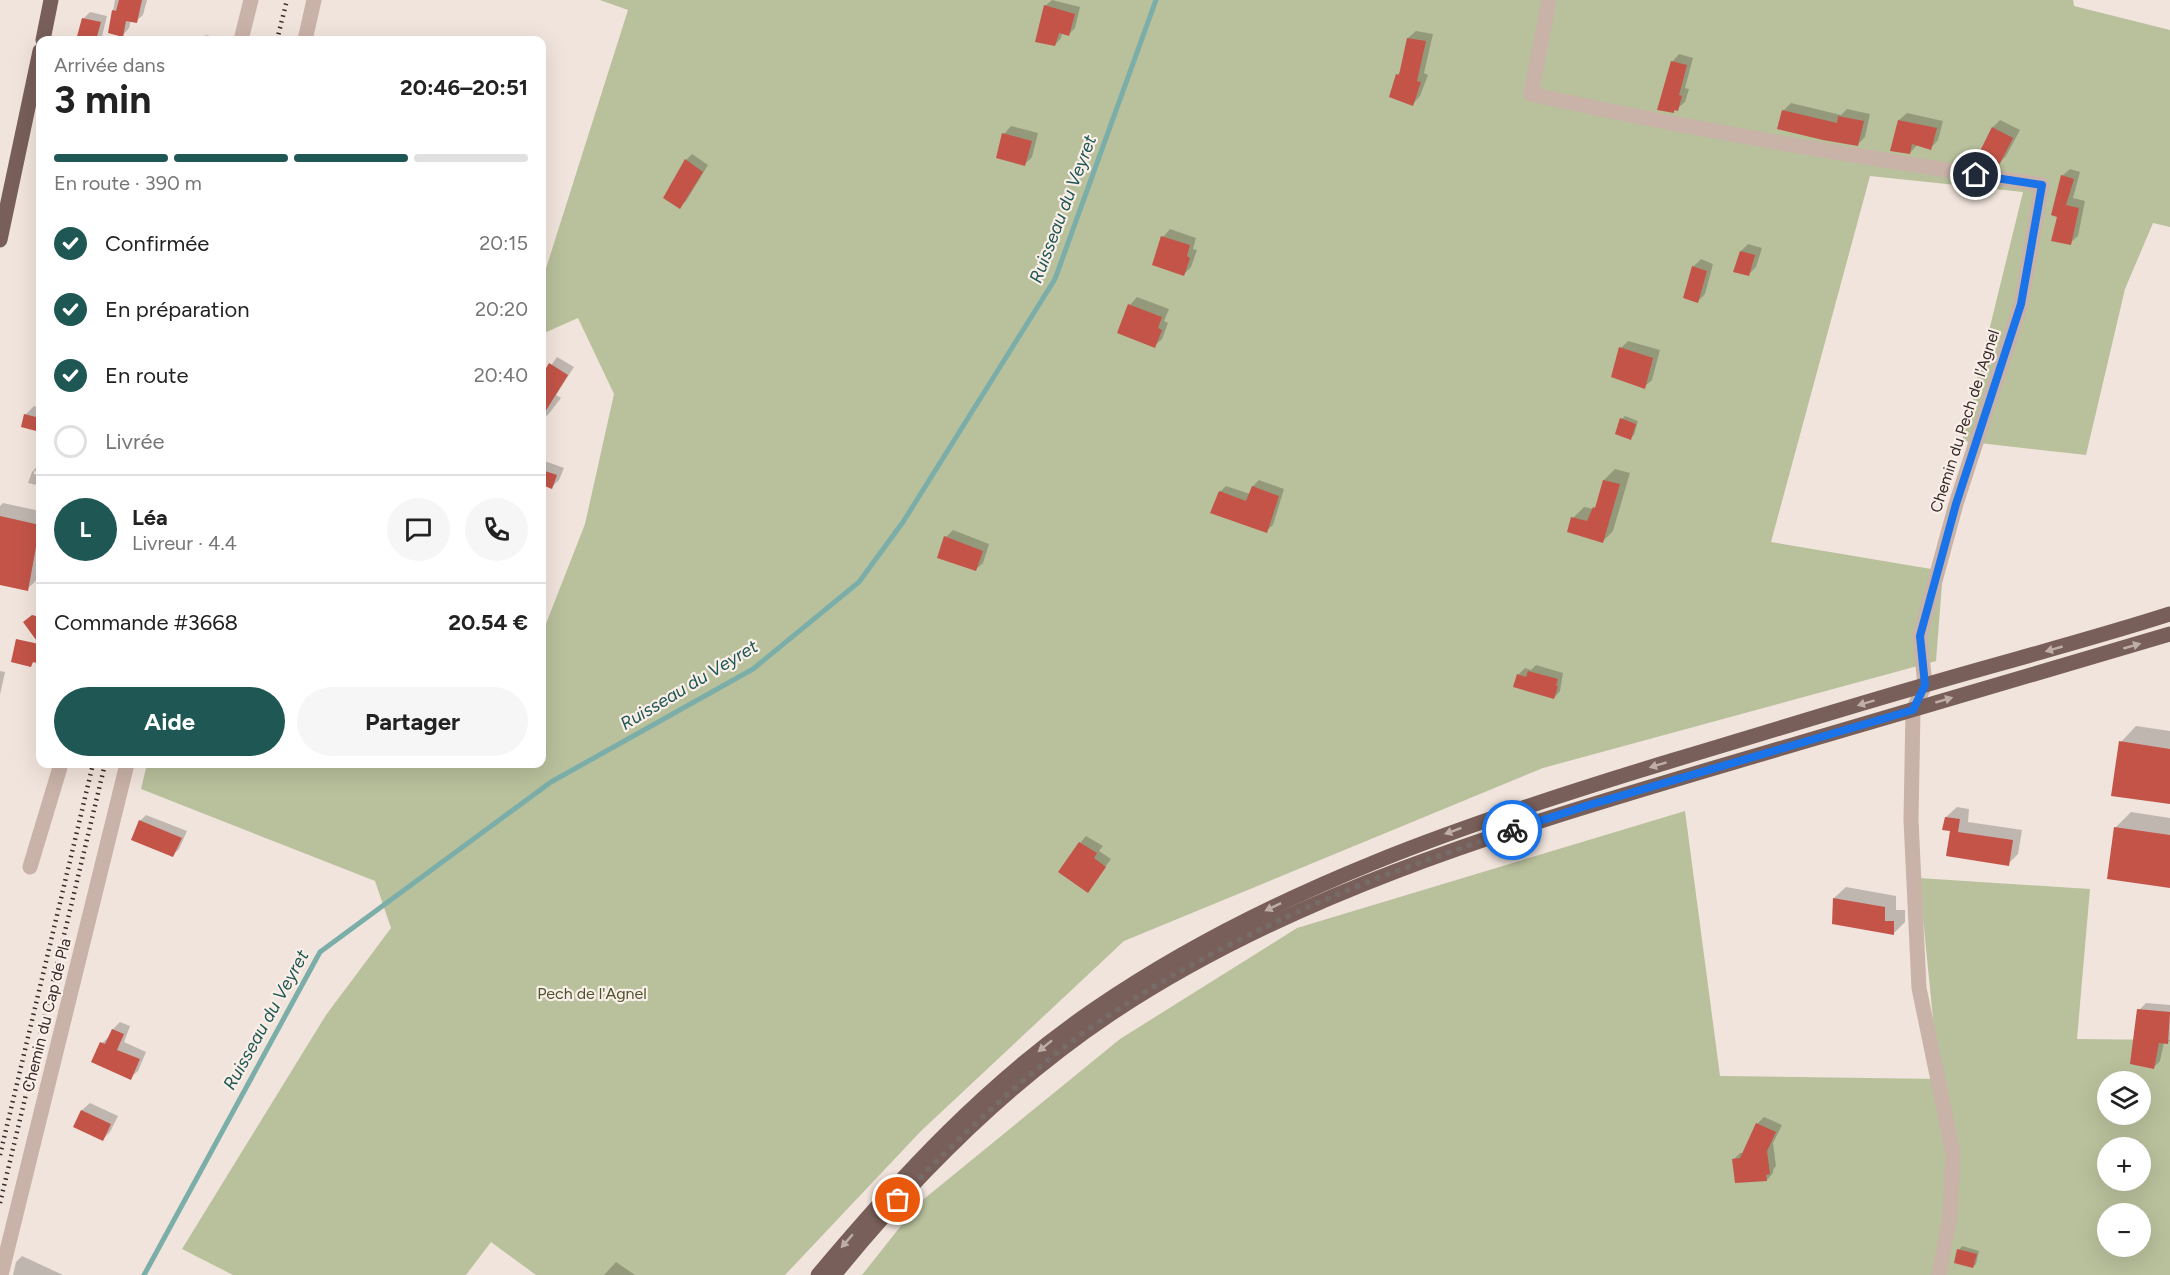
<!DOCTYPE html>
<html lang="fr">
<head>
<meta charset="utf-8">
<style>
	:root { --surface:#fff; --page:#f6f6f6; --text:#222; --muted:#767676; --line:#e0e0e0; --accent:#1e5753 }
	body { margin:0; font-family:Figtree,sans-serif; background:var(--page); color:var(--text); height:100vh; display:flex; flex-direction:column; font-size:22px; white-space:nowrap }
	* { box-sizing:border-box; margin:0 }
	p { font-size:20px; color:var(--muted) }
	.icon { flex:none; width:33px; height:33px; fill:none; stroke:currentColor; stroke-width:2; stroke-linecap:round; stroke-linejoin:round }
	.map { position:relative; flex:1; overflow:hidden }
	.drawer { position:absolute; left:36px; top:36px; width:510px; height:732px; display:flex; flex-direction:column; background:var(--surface); border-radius:12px; box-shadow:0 6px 24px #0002 }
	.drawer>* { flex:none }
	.tools { position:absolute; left:2097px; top:1071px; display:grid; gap:12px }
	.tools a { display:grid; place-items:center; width:54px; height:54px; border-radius:50%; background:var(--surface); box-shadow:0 6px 24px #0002; font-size:30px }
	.pin { position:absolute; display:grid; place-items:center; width:51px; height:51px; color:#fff; margin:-26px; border:3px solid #fff; border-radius:50%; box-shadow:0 2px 6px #0007 }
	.courier { position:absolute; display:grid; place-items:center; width:60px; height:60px; margin:-30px; border:4px solid #1a73e8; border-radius:50%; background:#fff; color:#222; box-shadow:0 2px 8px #0007 }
	.summary em { font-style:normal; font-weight:700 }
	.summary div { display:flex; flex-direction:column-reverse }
	.summary { display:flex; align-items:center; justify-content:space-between; height:102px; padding:0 18px }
	h1 { font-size:39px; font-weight:700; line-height:45px }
	.bar { display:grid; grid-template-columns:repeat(4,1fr); gap:9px 6px; align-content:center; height:72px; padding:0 18px }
	.bar i { height:8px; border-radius:4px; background:var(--line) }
	.bar .on { background:var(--accent) }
	.bar p { grid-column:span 4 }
	.line { display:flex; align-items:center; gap:15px; padding:0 18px; border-top:2px solid var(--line) }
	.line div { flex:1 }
	.round { display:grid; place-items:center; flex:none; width:63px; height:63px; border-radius:32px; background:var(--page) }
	ol { padding:0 18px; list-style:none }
	li { display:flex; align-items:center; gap:18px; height:66px }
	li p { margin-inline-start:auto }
	li .icon { padding:6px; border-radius:50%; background:var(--accent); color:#fff; stroke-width:4 }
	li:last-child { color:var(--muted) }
	li i { width:33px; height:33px; border:3px solid var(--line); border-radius:50% }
	.cta { display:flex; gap:12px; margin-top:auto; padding:12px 18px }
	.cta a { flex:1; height:69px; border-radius:36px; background:var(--accent); color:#fff; font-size:24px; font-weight:700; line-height:69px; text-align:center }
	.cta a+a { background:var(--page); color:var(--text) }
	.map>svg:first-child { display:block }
	.green { fill:#b9c09c; fill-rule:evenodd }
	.shadow { fill:#0003 }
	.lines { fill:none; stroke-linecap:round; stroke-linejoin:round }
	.stream { stroke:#7baea9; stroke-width:5 }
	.building { fill:#c45448 }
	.minor { stroke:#c9b2a8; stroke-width:15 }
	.major { stroke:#785f59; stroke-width:15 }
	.rail { stroke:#362a28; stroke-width:4.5; stroke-dasharray:1.5 4.5; stroke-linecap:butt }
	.oneway { fill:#bfaea8 }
	.done { stroke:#776b67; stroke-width:6; stroke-dasharray:0 10.8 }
	.route { stroke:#1a73e8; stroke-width:8 }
	.labels { text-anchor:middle; stroke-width:4.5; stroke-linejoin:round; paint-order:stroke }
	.street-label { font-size:16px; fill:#362a28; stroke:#f9efe8 }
	.park-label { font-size:16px; fill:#4b542c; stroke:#f9efe8 }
	.water-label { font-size:18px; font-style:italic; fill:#1e5753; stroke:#f9efe8 }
</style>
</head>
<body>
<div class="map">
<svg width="2170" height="1275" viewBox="0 0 2170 1275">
	<rect width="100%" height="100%" fill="#f1e4dc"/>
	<g class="green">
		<path d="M600,0h1473l1,6 96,24v197l-17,-4 -28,66 -39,166 -124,-14 61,-249 -153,-16 -99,366 172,29 -7,90 -393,107 -419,173 -203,190 -136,144h-249l-45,-33 -25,33h-233l-51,-26 144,-234 65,-87 -16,-47 -234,-92 6,-25h395v-130l43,-110 29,-130 -36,-76 -36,16v-53l86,-271z"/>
		<path d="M1685,811l35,265 219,3 -20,-201 171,11 -13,150 93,1v235h-1308l57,-72 201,-164 177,-111zM2108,1082h32v32h-32zM2108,1148h32v32h-32zM2108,1214h32v32h-32z"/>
	</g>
	<g class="shadow">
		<path d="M115,0h32l-4,15 -7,6 -5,-1 -2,8 -6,7 -14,-3z"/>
		<path d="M1052,0l28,7 -5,21 -6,6 -7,-1 -1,5 -6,7 -10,-39z"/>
		<path d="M90,12l17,4 -6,24h-23l5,-21z"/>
		<path d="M1416,31l17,3 -9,39 4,2 -8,21 -7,8 -22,-8 7,-22 3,-3 7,-33z"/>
		<path d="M206,35l20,5h-25z"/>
		<path d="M1679,54l14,4 -8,30 4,1 -4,13 -12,10 -1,-50z"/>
		<path d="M1791,103l50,12 6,-6 23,5 -5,23 -7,7 -75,-33z"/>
		<path d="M1907,113l36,8 -5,19 -7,8 -13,-4 -8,9 -11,-33z"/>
		<path d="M2000,120l20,10 -14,26 -7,7 -19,-9 13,-27z"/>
		<path d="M1011,126l27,7 -6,24 -7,7 -21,-30z"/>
		<path d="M692,154l16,11 -22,36 -6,6 6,-47z"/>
		<path d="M2070,169l10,3 -7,26 12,3 -7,35 -8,7 -11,-27 3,-40z"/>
		<path d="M1170,229l26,9 -3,11 4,1 -6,17 -7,7 -21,-37z"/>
		<path d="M1748,244l14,4 -6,19 -8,8 -7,-24z"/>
		<path d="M1701,259l12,5 -8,30 -7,7 -5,-34z"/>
		<path d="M1137,297l32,12 -5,12 4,2 -6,16 -8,7 -24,-41z"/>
		<path d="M1628,341l32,9 -8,30 -8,7 -23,-39z"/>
		<path d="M557,357l17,10 -18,28 5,3 -14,18 -5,-4v-34z"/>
		<path d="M34,406l6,2v23l-18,-5 3,-11z"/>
		<path d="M1625,416l13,5 -4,14 -4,3 -8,-19z"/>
		<path d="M542,460l22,8 -5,12 -7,7 -10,-3z"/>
		<path d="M39,464l1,8 -6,-1v3l6,2v10l-12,-3 4,-11z"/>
		<path d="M1615,469l15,4 -17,58 -11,11 -29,-24 11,-11 10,2 3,-4 7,-25z"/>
		<path d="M1259,480l25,9 -11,36 -7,6 -46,-39 6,-6 24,8 3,-8z"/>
		<path d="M3,503l37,8v58l-1,9 -12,11 -27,-6v-77z"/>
		<path d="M953,530l36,14 -6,19 -8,7 -29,-33z"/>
		<path d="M1536,665l27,8 -3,18 -6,7 -36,-23 7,-7 6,2z"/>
		<path d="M0,671l5,1 -5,23z"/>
		<path d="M2136,726l34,5v72l-49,-61z"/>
		<path d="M1957,807l12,2 -1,13 54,8 -4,24 -10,10 -56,-34 -6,-13z"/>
		<path d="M2131,812l39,6v69l-54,-60z"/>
		<path d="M146,815l41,16 -8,18 -6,6 -33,-34z"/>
		<path d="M1086,836l17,10 -4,5 12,8 -23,32 -8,-48z"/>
		<path d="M1846,887l50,9v14h9v12l-12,12 -59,-36z"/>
		<path d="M2146,1003l24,2v35l-2,2h-4l-4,19 -7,7 -14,-58z"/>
		<path d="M120,1022l10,4 -6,16 22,10 -8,19 -8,7 -28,-35 8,-7 3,-7z"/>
		<path d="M90,1103l28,13 -8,16 -7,7 -28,-13 7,-16z"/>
		<path d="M1764,1117l18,8 -9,18 3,23 -3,4v3l-6,7 -34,-20 7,-7h4l13,-29z"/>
		<path d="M1962,1246l17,5 -3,13 -3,3 -14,-17z"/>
		<path d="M22,1256l41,19h-50l3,-13z"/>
		<path d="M616,1262l19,13h-31z"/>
	</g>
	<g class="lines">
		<path class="stream" d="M144,1275l176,-323 231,-170 202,-113 106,-87 44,-60 152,-243 101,-279"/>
	</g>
	<g class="building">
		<path d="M119,0h23l-5,23 -11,-2 -3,16 -15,-4 4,-23 4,1z"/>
		<path d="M1044,5l31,9 -6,22 -10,-3 -4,13 -20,-4z"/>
		<path d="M82,18l19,4 -5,18h-20z"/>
		<path d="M1407,38l19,3 -9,40 4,1 -8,24 -24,-9 7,-23 3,1z"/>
		<path d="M1671,61l16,4 -8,30 3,1 -4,15 -4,-1v3l-17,-3z"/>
		<path d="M1782,110l55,13 1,-7 26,5 -6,25 -35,-6 -46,-11z"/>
		<path d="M1898,120l39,8 -6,22 -19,-6 -2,10 -20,-3z"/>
		<path d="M1992,127l21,11 -14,27 -21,-10z"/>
		<path d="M1002,133l30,8 -7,25 -29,-8z"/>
		<path d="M685,159l18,13 -23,37 -17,-11z"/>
		<path d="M2061,175l13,4 -8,26 13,3 -8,37 -20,-4 6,-24 -6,-2z"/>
		<path d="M1161,236l29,9 -3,11 3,2 -6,18 -32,-11z"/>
		<path d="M1740,251l15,4 -6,21 -16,-4z"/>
		<path d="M1692,266l15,5 -9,32 -15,-5z"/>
		<path d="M1128,304l34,13 -4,11 4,2 -7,18 -38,-15z"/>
		<path d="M1619,347l34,11 -8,31 -34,-12z"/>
		<path d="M549,363l19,12 -26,42v-42z"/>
		<path d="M24,414l16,4v14l-19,-5z"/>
		<path d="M1620,418l16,6 -5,16 -16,-6z"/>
		<path d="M542,470l15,5 -5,14 -10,-4z"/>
		<path d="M1603,480l17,4 -17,59 -36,-11 4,-15 16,4 6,-14 2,1z"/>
		<path d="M1252,486l27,10 -12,37 -57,-20 9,-22 27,10z"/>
		<path d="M0,516l40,9 -12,66 -28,-6z"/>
		<path d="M944,536l39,15 -7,20 -39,-13z"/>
		<path d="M32,615l8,2v47l-7,-2 -2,5 -20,-5 5,-23 23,5 -16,-22z"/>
		<path d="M1528,671l30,8 -2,7h2l-4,13 -41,-12 4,-13 9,3z"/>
		<path d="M2119,741l51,8v55l-59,-8z"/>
		<path d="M1945,817l15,2 -2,13 55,8 -4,26 -63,-10 4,-25 -8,-1z"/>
		<path d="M139,820l43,18 -9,19 -42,-17z"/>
		<path d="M2114,827l56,8v53l-63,-9z"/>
		<path d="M1079,842l18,11 -3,5 12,9 -18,26 -30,-21z"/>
		<path d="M1833,898l52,9v14h9v14l-62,-11z"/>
		<path d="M2137,1009l33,3 -2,32 -9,-1 -5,26 -24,-5z"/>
		<path d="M112,1029l12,5 -7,16 23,9 -9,21 -40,-18 9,-20 5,2z"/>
		<path d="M81,1110l30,14 -8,17 -30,-14z"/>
		<path d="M1756,1123l20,9 -9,19 3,23 -4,1 1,6 -32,2 -3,-24 8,-1z"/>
		<path d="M1957,1249l20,5 -4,14 -19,-5z"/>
	</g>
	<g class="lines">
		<g class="minor">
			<path d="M1549,0l-18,94c169,38 340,64 511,91l-21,119 -65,200 -36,132 5,49 -12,25 -2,110 8,168 34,165 -3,63 -11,59"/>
			<path d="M241,40l10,-40"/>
			<path d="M305,40l9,-40"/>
			<path d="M30,867l31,-103"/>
			<path d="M1,1275l126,-511"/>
		</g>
		<g class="major">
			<path d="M43,40l8,-40"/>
			<path d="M0,240l40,-189"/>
			<path d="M818,1275c83,-99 170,-193 277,-266 175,-120 377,-188 579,-249 84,-25 167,-51 251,-75 82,-24 164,-45 245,-71"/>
			<path d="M834,1275c79,-97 171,-190 275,-260 179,-120 390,-183 595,-244 155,-46 311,-91 466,-137"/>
		</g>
		<g class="rail">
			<path d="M277,40l10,-40"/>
			<path d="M0,1155l93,-391"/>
			<path d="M0,1203l105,-439"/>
		</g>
	</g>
	<defs><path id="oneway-solid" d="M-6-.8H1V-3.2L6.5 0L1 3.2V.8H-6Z" transform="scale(1.5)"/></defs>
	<g class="oneway">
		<use href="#oneway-solid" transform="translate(2132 646) rotate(-16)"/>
		<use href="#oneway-solid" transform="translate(2054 649) rotate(164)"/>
		<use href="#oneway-solid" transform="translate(1944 700) rotate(-16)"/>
		<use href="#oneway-solid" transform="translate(1866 703) rotate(163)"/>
		<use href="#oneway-solid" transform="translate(1658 765) rotate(163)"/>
		<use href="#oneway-solid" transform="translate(1453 831) rotate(160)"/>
		<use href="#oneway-solid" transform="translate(1273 907) rotate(154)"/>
		<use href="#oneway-solid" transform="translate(1045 1046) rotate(141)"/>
		<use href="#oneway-solid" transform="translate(847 1241) rotate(131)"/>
	</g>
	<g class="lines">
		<path class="done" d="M898,1200c66,-67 133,-133 211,-185 75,-50 158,-91 241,-126 53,-22 108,-39 162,-59"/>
		<path class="route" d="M1512,830l74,-24 327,-96 12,-25 -5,-49 36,-132 65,-200 21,-119 -66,-10"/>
	</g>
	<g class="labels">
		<g class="street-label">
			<text transform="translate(1964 421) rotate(-72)" y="6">Chemin du Pech de l'Agnel</text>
			<text transform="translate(46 1015) rotate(-76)" y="6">Chemin du Cap de Pla</text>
		</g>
		<g class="park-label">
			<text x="592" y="999">Pech de l'Agnel</text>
		</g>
		<g class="water-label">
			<text transform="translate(1063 209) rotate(-69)" y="6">Ruisseau du Veyret</text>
			<text transform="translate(689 685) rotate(-31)" y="6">Ruisseau du Veyret</text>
			<text transform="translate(266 1020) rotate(-61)" y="6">Ruisseau du Veyret</text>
		</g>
	</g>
</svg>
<div class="tools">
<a><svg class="icon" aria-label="layers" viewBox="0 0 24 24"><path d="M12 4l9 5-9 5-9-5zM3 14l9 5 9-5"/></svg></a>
<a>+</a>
<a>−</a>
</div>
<div class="pin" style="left:898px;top:1200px;background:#ea580c"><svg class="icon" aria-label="bag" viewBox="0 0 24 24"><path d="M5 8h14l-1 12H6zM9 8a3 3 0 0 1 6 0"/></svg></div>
<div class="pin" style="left:1976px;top:175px;background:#1f2937"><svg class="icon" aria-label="home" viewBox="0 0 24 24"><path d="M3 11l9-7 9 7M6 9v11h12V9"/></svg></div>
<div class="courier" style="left:1512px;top:830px"><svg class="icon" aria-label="bike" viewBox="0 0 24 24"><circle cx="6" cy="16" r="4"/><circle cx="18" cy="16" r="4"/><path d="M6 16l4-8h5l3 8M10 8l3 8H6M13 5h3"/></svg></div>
<section class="drawer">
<div class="summary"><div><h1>3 min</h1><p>Arrivée dans</p></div><em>20:46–20:51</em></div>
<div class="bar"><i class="on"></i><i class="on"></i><i class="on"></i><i></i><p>En route · 390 m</p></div>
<ol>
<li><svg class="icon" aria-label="check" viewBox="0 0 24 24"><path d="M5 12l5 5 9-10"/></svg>Confirmée<p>20:15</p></li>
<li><svg class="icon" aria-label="check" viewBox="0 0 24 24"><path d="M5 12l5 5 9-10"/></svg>En préparation<p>20:20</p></li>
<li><svg class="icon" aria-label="check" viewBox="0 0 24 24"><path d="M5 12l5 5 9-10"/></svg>En route<p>20:40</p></li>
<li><i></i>Livrée</li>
</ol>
<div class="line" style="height:108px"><b class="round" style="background:var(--accent);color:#fff">L</b><div><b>Léa</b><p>Livreur · 4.4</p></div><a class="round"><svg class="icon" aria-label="chat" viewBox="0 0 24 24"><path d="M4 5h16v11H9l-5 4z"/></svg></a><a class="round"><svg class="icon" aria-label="phone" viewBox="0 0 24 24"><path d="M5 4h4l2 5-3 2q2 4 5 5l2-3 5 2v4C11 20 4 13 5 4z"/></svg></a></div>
<div class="line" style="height:78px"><div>Commande #3668</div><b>20.54 €</b></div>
<div class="cta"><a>Aide</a><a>Partager</a></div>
</section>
</div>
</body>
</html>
